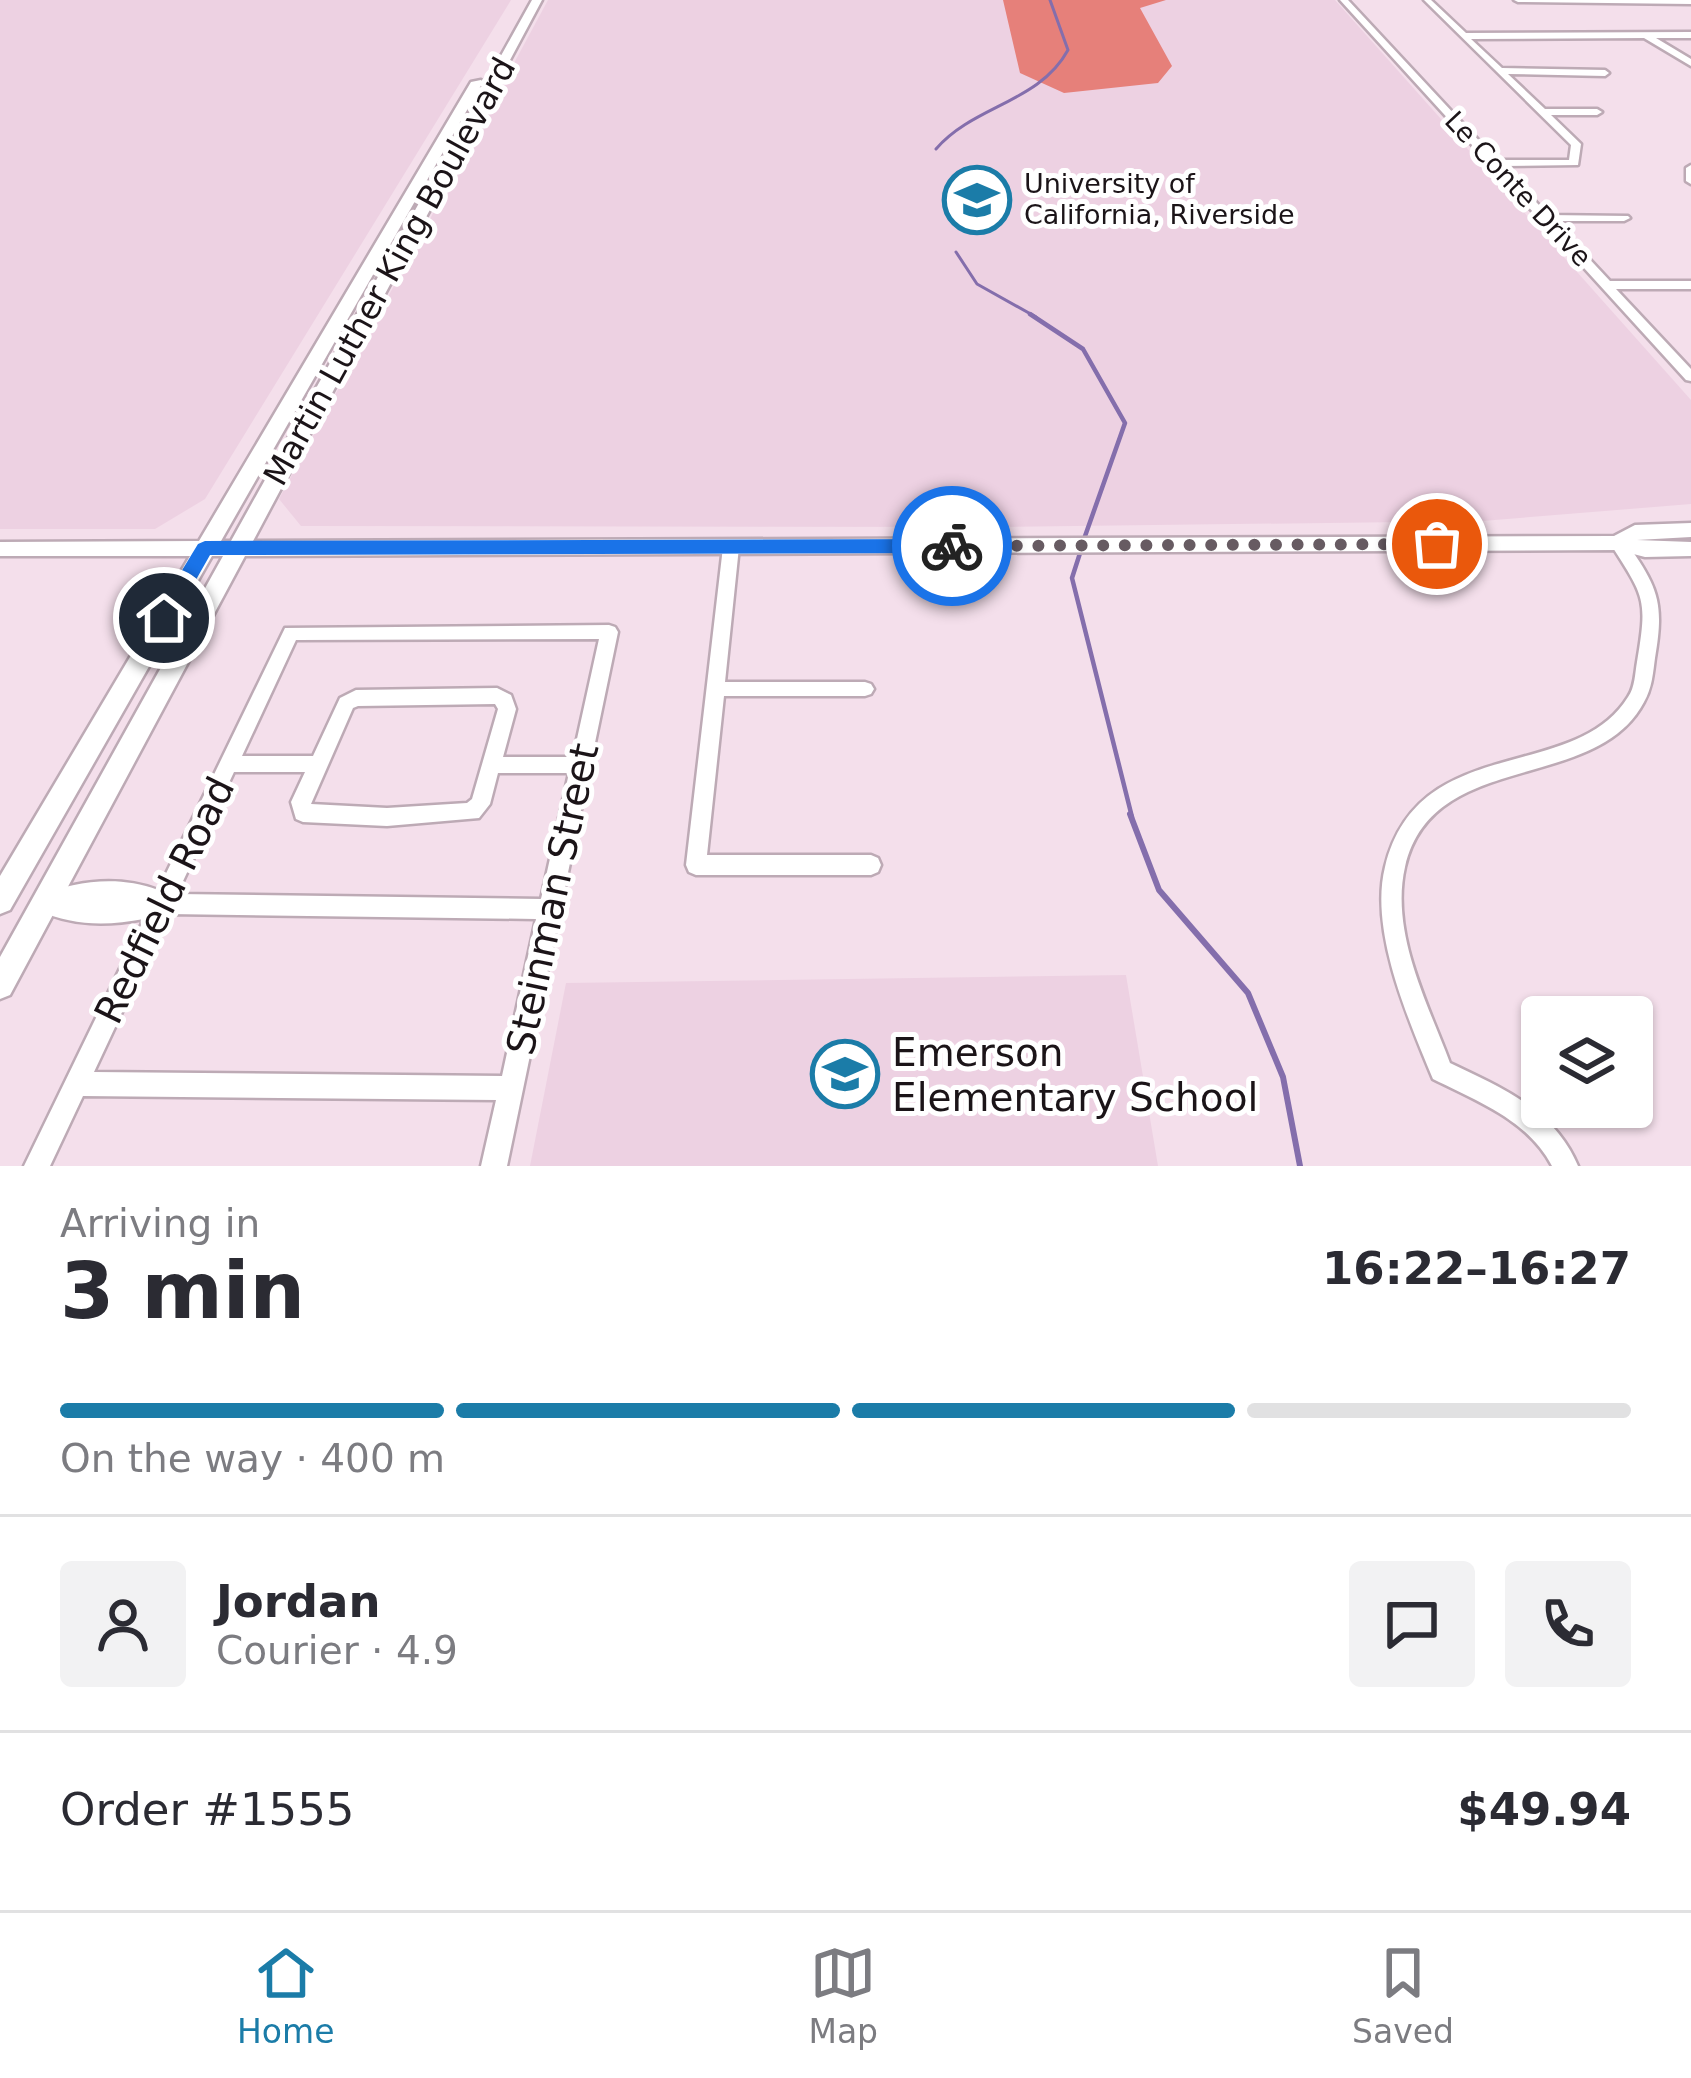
<!DOCTYPE html>
<html lang="en">
<head>
<meta charset="utf-8">
<style>
	:root { --surface:#fff; --page:#f2f2f3; --text:#2b2b33; --muted:#7c7c81; --line:#e1e1e2; --accent:#1b7ca8 }
	body { margin:0; font-family:"DejaVu Sans",sans-serif; background:var(--page); color:var(--text); height:100vh; display:flex; flex-direction:column; font-size:45px; white-space:nowrap }
	* { box-sizing:border-box; margin:0 }
	p { font-size:39px; color:var(--muted) }
	.icon { flex:none; width:66px; height:66px; fill:none; stroke:currentColor; stroke-width:2; stroke-linecap:round; stroke-linejoin:round }
	.map { position:relative; height:1166px; overflow:hidden }
	.drawer { display:flex; flex-direction:column; background:var(--surface); flex:1 }
	.drawer>* { flex:none }
	.buttons { position:absolute; left:1521px; top:996px; display:grid; gap:24px }
	.buttons a { display:grid; place-items:center; width:132px; height:132px; border-radius:12px; background:var(--surface); box-shadow:0 3px 9px #0004; font-size:60px }
	.pin { position:absolute; display:grid; place-items:center; width:102px; height:102px; color:#fff; margin:-51px; border:6px solid #fff; border-radius:50%; box-shadow:0 3px 12px #0007 }
	.courier { position:absolute; display:grid; place-items:center; width:120px; height:120px; margin:-60px; border:9px solid #1a73e8; border-radius:50%; background:#fff; color:#222; box-shadow:0 3px 15px #0007 }
	.head em { font-style:normal; font-weight:800 }
	.head div { display:flex; flex-direction:column-reverse }
	.head { display:flex; align-items:center; justify-content:space-between; height:204px; padding:0 60px }
	h1 { font-size:78px; font-weight:800; line-height:90px }
	.bar { display:grid; grid-template-columns:repeat(4,1fr); gap:18px 12px; align-content:center; height:144px; padding:0 60px }
	.bar i { height:15px; border-radius:9px; background:var(--line) }
	.bar .active { background:var(--accent) }
	.bar p { grid-column:span 4 }
	.line { display:flex; align-items:center; gap:30px; padding:0 60px; border-top:3px solid var(--line) }
	.line div { flex:1 }
	.round { display:grid; place-items:center; flex:none; width:126px; height:126px; border-radius:12px; background:var(--page) }
	.menu { display:flex; justify-content:space-around; align-items:center; height:168px; border-top:3px solid var(--line); background:var(--surface); font-size:33px; color:var(--muted) }
	.menu a { display:grid; justify-items:center; gap:6px }
	.menu .active { color:var(--accent) }
	.map>svg:first-child { display:block }
	.built { fill:#edd1e2 }
	.forest { fill:#e6807a }
	.lines { fill:none; stroke-linecap:round; stroke-linejoin:round }
	.stream-far2 { stroke:#846eac; stroke-width:3 }
	.stream-far1 { stroke:#846eac; stroke-width:4.5 }
	.stream { stroke:#846eac; stroke-width:6 }
	.minor-casing { stroke:#bdaab5; stroke-width:5 }
	.major-casing { stroke:#bdaab5; stroke-width:5 }
	.minor { fill:#fff; fill-rule:evenodd }
	.major { fill:#fff; fill-rule:evenodd }
	.route { fill:#1a73e8 }
	.done { stroke:#675b62; stroke-width:12; stroke-dasharray:0 21.6 }
	.labels { text-anchor:middle; stroke-width:10; stroke-linejoin:round; paint-order:stroke }
	.far-poi-label { font-size:27px; fill:#1b1418; stroke:#fff; text-anchor:start }
	.far-street-label { font-size:27px; fill:#1b1418; stroke:#fff }
	.street-label { font-size:33px; fill:#1b1418; stroke:#fff }
	.near-street-label { font-size:39px; fill:#1b1418; stroke:#fff }
	.near-poi-label { font-size:39px; fill:#1b1418; stroke:#fff; text-anchor:start }
</style>
</head>
<body>
<div class="map">
<svg width="1691" height="1166" viewBox="0 0 1691 1166">
	<rect width="100%" height="100%" fill="#f4dfeb"/>
	<g class="built">
		<path d="M0,0h511l-306,499 -50,30h-155z"/>
		<path d="M548,0h787l356,400v104l-209,17 -484,6 -697,-1 -22,-27z"/>
		<path d="M1126,975l32,191h-628l36,-183z"/>
	</g>
	<path class="forest" d="M1003,0h163l-26,8 32,58 -14,17 -94,10 -44,-20z"/>
	<g class="lines">
		<g class="stream-far2">
			<path d="M936,149c38,-44 103,-46 132,-99l-18,-50"/>
			<path d="M956,252l21,32 59,33"/>
		</g>
		<g class="stream-far1">
			<path d="M1030,314l53,35 42,74 -41,116"/>
			<path d="M1081,550l-9,28 60,239"/>
		</g>
		<path class="stream" d="M1130,814l29,76 89,103 35,84 17,89"/>
		<g class="minor-casing">
			<g id="minor">
				<path d="M1340,0h8l149,160h72l2,-15 -147,-145h7l35,33 225,-1v6h-35l35,21v7l-47,-28 -173,1 31,29 103,2 4,3 -4,3 -97,-2 37,35h52l5,3 -5,3h-46l30,29 -3,21 -75,1 45,49 80,1 2,2 -6,3h-70l56,60h81v8h-75l75,80v12l-5,-1z"/>
				<path d="M1514,0h177v4l-173,-2z"/>
				<path d="M1691,165v19l-5,-3v-13z"/>
				<path d="M1618,537l6,2c33,47 41,61 31,119 -2,15 -3,30 -11,44 -48,92 -212,46 -239,165 -15,66 23,137 45,196 52,25 104,46 128,103h-26c-24,-46 -75,-65 -119,-87 -24,-58 -64,-148 -48,-212 33,-136 189,-83 243,-170 7,-9 7,-24 9,-35 11,-65 7,-65 -27,-119z"/>
				<path d="M731,541l8,6 -14,135h140l6,2 3,5 -3,5 -6,2h-141l-17,159h164l7,3 3,7 -3,7 -7,3h-175l-7,-3 -3,-7 37,-318z"/>
				<path d="M609,625l6,2 3,5 -111,534h-26l15,-66 -413,-4 -33,70h-26l120,-247c-37,7 -72,7 -106,-9l-4,-7 4,-7c38,-15 80,-21 120,-6l127,-262zM599,639l-26,118h-70l13,-48 -5,-14 -14,-7 -141,2 -16,8 -27,58h-71l54,-116zM495,704l3,5 -26,90 -5,4 -80,5 -76,-4 42,-96 5,-2zM234,772h71l-14,30 5,17 7,3 84,4 92,-8 11,-14 8,-31h71l-28,126 -364,-5zM168,914l368,5 -34,157 -408,-4z"/>
			</g>
		</g>
		<g class="major-casing">
			<path id="major" d="M532,0h10l-289,541 1361,-5 21,-11 56,-2v14l-54,3 54,2v14l-46,1 -27,-7 -1373,6 -235,439 -10,4v-42l223,-401h-11l-202,354 -10,4v-38l190,-320h-190v-14l199,-1 272,-459 10,-2 2,2 -262,459h10z"/>
		</g>
		<use href="#minor" class="minor"/>
		<use href="#major" class="major"/>
	</g>
	<path class="route" d="M952,539l10,7 -10,7 -742,2 -39,69 -7,2 -11,-8 45,-74 7,-3z"/>
	<g class="lines">
		<path class="done" d="M952,546l485,-2"/>
	</g>
	<defs>
		<g id="university-ring" transform="scale(3.45)"><circle r="9.5" fill="#fff" stroke="#1b7ca8" stroke-width="1.5"/><path d="M0-5L7-2L0 1L-7-2ZM-4 1L0 2.5L4 1V4Q0 6-4 4Z" fill="#1b7ca8"/></g>
		<g id="school-ring" transform="scale(3.45)"><circle r="9.5" fill="#fff" stroke="#1b7ca8" stroke-width="1.5"/><path d="M0-5L7-2L0 1L-7-2ZM-4 1L0 2.5L4 1V4Q0 6-4 4Z" fill="#1b7ca8"/></g>
	</defs>
	<g fill-rule="evenodd">
		<use href="#university-ring" x="977" y="200"/>
		<use href="#school-ring" x="845" y="1074"/>
	</g>
	<g class="labels">
		<g class="far-poi-label">
			<text x="1024" y="193">University of<tspan x="1024" dy="31">California, Riverside</tspan></text>
		</g>
		<g class="far-street-label">
			<text transform="translate(1518 189) rotate(47)" y="9">Le Conte Drive</text>
		</g>
		<g class="street-label">
			<text transform="translate(389 271) rotate(-61)" y="12">Martin Luther King Boulevard</text>
		</g>
		<g class="near-street-label">
			<text transform="translate(552 899) rotate(-78)" y="14">Steinman Street</text>
			<text transform="translate(164 900) rotate(-64)" y="14">Redfield Road</text>
		</g>
		<g class="near-poi-label">
			<text x="892" y="1066">Emerson<tspan x="892" dy="45">Elementary School</tspan></text>
		</g>
	</g>
</svg>
<div class="buttons">
<a><svg class="icon" aria-label="layers" viewBox="0 0 24 24"><path d="M12 4l9 5-9 5-9-5zM3 14l9 5 9-5"/></svg></a>
</div>
<div class="pin" style="left:1437px;top:544px;background:#ea580c"><svg class="icon" aria-label="bag" viewBox="0 0 24 24"><path d="M5 8h14l-1 12H6zM9 8a3 3 0 0 1 6 0"/></svg></div>
<div class="pin" style="left:164px;top:618px;background:#1f2937"><svg class="icon" aria-label="home" viewBox="0 0 24 24"><path d="M3 11l9-7 9 7M6 9v11h12V9"/></svg></div>
<div class="courier" style="left:952px;top:546px"><svg class="icon" aria-label="bike" viewBox="0 0 24 24"><circle cx="6" cy="16" r="4"/><circle cx="18" cy="16" r="4"/><path d="M6 16l4-8h5l3 8M10 8l3 8H6M13 5h3"/></svg></div>
</div>
<section class="drawer">
<div class="head"><div><h1>3 min</h1><p>Arriving in</p></div><em>16:22–16:27</em></div>
<div class="bar"><i class="active"></i><i class="active"></i><i class="active"></i><i></i><p>On the way · 400 m</p></div>
<div class="line" style="height:216px"><a class="round"><svg class="icon" aria-label="person" viewBox="0 0 24 24"><circle cx="12" cy="8" r="4"/><path d="M4 21q1-7 8-7t8 7"/></svg></a><div><b>Jordan</b><p>Courier · 4.9</p></div><a class="round"><svg class="icon" aria-label="chat" viewBox="0 0 24 24"><path d="M4 5h16v11H9l-5 4z"/></svg></a><a class="round"><svg class="icon" aria-label="phone" viewBox="0 0 24 24"><path d="M5 4h4l2 5-3 2q2 4 5 5l2-3 5 2v4C11 20 4 13 5 4z"/></svg></a></div>
<div class="line" style="height:156px"><div>Order #1555</div><b>$49.94</b></div>
</section>
<nav class="menu">
<a class="active"><svg class="icon" aria-label="home" viewBox="0 0 24 24"><path d="M3 11l9-7 9 7M6 9v11h12V9"/></svg>Home</a>
<a><svg class="icon" aria-label="map" viewBox="0 0 24 24"><path d="M3 6l6-2 6 2 6-2v14l-6 2-6-2-6 2zM9 4v14M15 6v14"/></svg>Map</a>
<a><svg class="icon" aria-label="saved" viewBox="0 0 24 24"><path d="M7 4h10v16l-5-4-5 4z"/></svg>Saved</a>
</nav>
</body>
</html>
